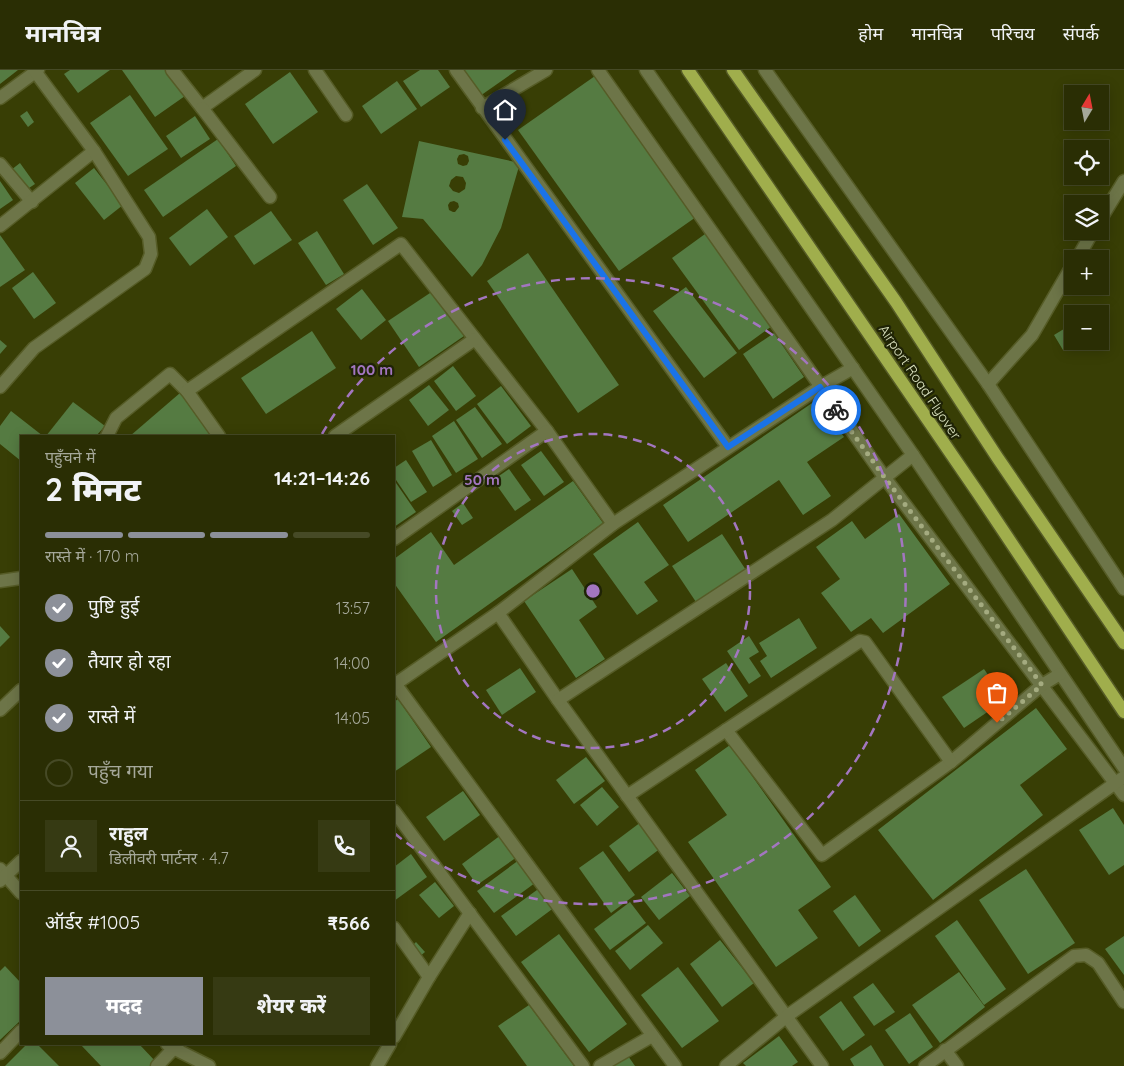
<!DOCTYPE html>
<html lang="hi">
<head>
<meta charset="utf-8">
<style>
	:root { --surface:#2a2e04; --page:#363a13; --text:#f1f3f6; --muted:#a5a89a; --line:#464a26; --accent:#8c9099 }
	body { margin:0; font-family:Quicksand,"Noto Sans Devanagari",sans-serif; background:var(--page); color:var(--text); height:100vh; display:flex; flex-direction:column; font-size:19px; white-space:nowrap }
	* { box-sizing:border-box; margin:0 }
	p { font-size:16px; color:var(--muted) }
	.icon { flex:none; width:28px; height:28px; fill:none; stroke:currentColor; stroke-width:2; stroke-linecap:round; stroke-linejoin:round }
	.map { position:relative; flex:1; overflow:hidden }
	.sheet { position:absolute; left:20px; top:365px; width:375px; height:610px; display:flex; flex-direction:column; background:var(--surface); border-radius:0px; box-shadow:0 2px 12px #0003,0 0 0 1px var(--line) }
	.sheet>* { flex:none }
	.needle { width:32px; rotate:10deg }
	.controls { position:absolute; left:1064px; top:15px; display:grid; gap:10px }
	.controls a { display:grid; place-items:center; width:45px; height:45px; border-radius:0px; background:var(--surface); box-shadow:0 2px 12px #0003,0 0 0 1px var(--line); font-size:25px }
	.pin { position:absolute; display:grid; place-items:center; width:42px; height:42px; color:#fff; margin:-51px -21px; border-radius:50% 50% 50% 0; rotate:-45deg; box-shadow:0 0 5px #0007 }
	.pin .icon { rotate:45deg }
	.courier { position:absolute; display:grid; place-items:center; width:50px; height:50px; margin:-25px; border:4px solid #1a73e8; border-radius:50%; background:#fff; color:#222; box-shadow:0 1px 6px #0007 }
	.headline em { font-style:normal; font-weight:800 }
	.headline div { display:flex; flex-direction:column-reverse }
	.headline { display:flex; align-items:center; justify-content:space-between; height:85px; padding:0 25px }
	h1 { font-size:32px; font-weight:800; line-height:38px }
	.bar { display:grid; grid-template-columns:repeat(4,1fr); gap:8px 5px; align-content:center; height:60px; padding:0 25px }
	.bar i { height:6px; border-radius:4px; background:var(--line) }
	.bar .selected { background:var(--accent) }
	.bar p { grid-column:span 4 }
	.line { display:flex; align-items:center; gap:12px; padding:0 25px; border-top:1px solid var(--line) }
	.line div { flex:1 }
	.round { display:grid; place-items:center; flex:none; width:52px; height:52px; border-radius:0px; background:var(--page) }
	ol { padding:0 25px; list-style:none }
	li { display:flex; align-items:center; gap:15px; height:55px }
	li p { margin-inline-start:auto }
	li .icon { padding:5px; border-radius:50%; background:var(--accent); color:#fff; stroke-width:4 }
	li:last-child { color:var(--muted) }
	li i { width:28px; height:28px; border:2px solid var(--line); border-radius:50% }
	.cta { display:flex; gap:10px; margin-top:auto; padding:10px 25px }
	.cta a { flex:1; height:58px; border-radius:0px; background:var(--accent); color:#fff; font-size:20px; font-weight:800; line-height:58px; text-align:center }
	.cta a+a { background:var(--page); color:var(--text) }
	header { display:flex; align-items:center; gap:30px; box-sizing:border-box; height:70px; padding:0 25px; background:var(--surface); border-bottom:1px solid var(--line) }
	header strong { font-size:24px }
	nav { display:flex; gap:28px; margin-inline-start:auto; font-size:18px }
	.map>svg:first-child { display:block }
	.building { fill:#557b42; fill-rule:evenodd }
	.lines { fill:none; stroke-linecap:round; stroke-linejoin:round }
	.minor-casing { stroke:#565c27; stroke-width:15 }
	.major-casing { stroke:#565c27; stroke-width:15 }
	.minor { stroke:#6d7548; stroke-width:12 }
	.major { stroke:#a0ae4c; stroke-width:12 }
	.done { stroke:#a4ab80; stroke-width:5; stroke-dasharray:0 9 }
	.route { stroke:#1a73e8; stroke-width:6 }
	.ring { fill:none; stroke:#a376c0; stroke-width:2.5; stroke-dasharray:9 6 }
	.labels { text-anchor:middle; stroke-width:4.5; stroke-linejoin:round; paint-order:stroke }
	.street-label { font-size:14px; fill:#dee5c2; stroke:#1f2306 }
	.centre { fill:#a376c0; stroke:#1f2306; stroke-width:2.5 }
	.ring-label { font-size:15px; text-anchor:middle; font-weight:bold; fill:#a376c0; stroke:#1f2306; stroke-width:4.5; stroke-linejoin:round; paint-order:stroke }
</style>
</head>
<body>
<header>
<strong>मानचित्र</strong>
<nav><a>होम</a><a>मानचित्र</a><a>परिचय</a><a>संपर्क</a></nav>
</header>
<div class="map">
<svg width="1124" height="996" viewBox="0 0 1124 996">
	<rect width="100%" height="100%" fill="#383e05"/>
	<g class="building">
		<path d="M0,0h18l-18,14z"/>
		<path d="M70,0h40l-32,23 -14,-19z"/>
		<path d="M122,0h45l18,26 -30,21z"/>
		<path d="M420,0h18l12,17 -29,20 -18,-26z"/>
		<path d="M462,0h55l-37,26z"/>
		<path d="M290,2l28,40 -45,32 -28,-40z"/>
		<path d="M595,6l101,141 -77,54 -101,-141z"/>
		<path d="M397,11l20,28 -36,25 -19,-28z"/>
		<path d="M130,25l38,54 -40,27 -38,-53z"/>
		<path d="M27,41l7,11 -6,5 -8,-11z"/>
		<path d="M195,46l15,23 -29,19 -15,-22z"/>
		<path d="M218,69l18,27 -73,51 -19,-27z"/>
		<path d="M419,71l101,22 -19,65 -19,37 -10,12 -49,-58 -21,-2zM464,84l4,2 1,5 -2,4 -4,1 -5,-2 -1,-5 2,-4zM456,106l7,1 3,6 -1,6 -6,4 -6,-2 -4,-5 2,-6zM454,131l4,2 1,4 -4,5h-2l-4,-2 -1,-5 2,-3z"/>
		<path d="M20,93l15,21 -9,6 -15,-20z"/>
		<path d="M94,98l29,37 -19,15 -29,-37z"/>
		<path d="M0,111l13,19 -13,9z"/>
		<path d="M367,114l31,44 -25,17 -30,-45z"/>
		<path d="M207,139l21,28 -38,29 -21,-28z"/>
		<path d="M271,141l21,29 -38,25 -20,-29z"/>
		<path d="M317,161l27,43 -18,11 -28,-42z"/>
		<path d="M705,164l67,92 -33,24 -67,-92z"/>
		<path d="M0,165l25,35 -25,17z"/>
		<path d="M528,183l91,132 -41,28 -91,-132z"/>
		<path d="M33,202l23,31 -22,16 -22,-31z"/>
		<path d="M686,217l51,66 -33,25 -51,-67z"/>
		<path d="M362,219l24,31 -25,20 -25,-31z"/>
		<path d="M433,221l31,45 -45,31 -31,-46z"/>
		<path d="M1072,254v17h6l-15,9 -9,-15z"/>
		<path d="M312,261l24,37 -70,46 -25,-36z"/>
		<path d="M774,263l30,44 -31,22 -30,-45z"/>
		<path d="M0,270l7,6 -7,8z"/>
		<path d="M453,296l23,30 -20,15 -22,-30z"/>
		<path d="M429,315l20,25 -21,16 -19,-26z"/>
		<path d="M501,316l30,40 -24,18 -30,-40z"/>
		<path d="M180,323l31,43h-81z"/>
		<path d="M818,329l26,38 -37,25 24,34 -28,19 -24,-35 -91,62 -25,-37z"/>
		<path d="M73,332l32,24 -9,10h-50z"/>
		<path d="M475,337l27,37 -20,14 -26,-38z"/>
		<path d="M11,341l32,25h-22v25l-21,-17v-18z"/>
		<path d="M454,351l24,38 -22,14 -24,-37z"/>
		<path d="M431,370l21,35 -19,12 -21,-36z"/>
		<path d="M541,381l23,31 -20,14 -23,-31z"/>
		<path d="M406,390l21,32 -16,10 -17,-25v-9z"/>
		<path d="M509,399l22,31 -16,11 -22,-31z"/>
		<path d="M394,410l22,32 -22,15z"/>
		<path d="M573,411l30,42 -167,119 -42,-59v-24l37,-27 23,33z"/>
		<path d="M463,433l10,15 -11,7 -10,-14z"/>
		<path d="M899,444l51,70 -67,49 -12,-15 -20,14 -30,-39 19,-14 -24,-32 36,-26 13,18z"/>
		<path d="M638,452l31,43 -25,17 14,19 -21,14 -44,-61z"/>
		<path d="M722,464l24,36 -50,32 -24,-36z"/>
		<path d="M572,499l25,38 -18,13 26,39 -29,19 -52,-77z"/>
		<path d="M799,548l18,30 -46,30 -11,-17 7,-5 -8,-13z"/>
		<path d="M0,556l10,11 -10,10z"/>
		<path d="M749,566l10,16 -10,6 12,18 -12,8 -22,-33z"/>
		<path d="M726,593l22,33 -23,16 -23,-33z"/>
		<path d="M520,598l16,24 -34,23 -16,-25z"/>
		<path d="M984,599l21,31 -41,28 -22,-31z"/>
		<path d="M398,629l33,48 -37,25v-70z"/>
		<path d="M1036,638l31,41 -47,36 23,30 -110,85 -55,-70z"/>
		<path d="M730,675l101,142 -33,23 20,28 -42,29 -88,-125 39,-27 -32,-45z"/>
		<path d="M586,687l19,24 -31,23 -18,-24z"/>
		<path d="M602,717l17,20 -22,19 -17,-21z"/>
		<path d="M463,721l17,24 -36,26 -18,-24z"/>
		<path d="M1113,738l11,17v40l-15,10 -30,-45z"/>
		<path d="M641,752l20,26 -32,24 -20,-26z"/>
		<path d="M501,765l16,22 -40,28 -15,-21z"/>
		<path d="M603,781l32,44 -24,18 -32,-45z"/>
		<path d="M411,784l16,23 -33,24v-34z"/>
		<path d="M519,790l16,23 -41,30 -17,-22z"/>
		<path d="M1026,799l49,74 -47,31 -49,-74z"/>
		<path d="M672,803l18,23 -31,24 -18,-23z"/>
		<path d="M435,812l19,24 -15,12 -20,-23z"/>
		<path d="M541,817l14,20 -39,29 -15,-20z"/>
		<path d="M855,825l26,36 -22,16 -26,-36z"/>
		<path d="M630,832l16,21 -36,27 -16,-21z"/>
		<path d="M957,850l49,69 -22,16 -49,-69z"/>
		<path d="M648,855l15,18 -33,27 -15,-19z"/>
		<path d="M559,864l68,90 -38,28 -68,-90z"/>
		<path d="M1124,866v39l-19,-26z"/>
		<path d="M720,870l34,43 -32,24 -32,-43z"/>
		<path d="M416,872l9,10 -7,6 -8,-10z"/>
		<path d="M5,896l16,17v37l-21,20v-69z"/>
		<path d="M678,897l41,54 -37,27 -41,-53z"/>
		<path d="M959,902l26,35 -45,36 -28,-38z"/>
		<path d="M873,913l22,29 -21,14 -21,-29z"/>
		<path d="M841,931l24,34 -22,16 -24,-34z"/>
		<path d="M529,935l45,61h-47l-29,-40z"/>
		<path d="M910,943l23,34 -24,17 -24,-34z"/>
		<path d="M779,966l19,26 -6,4h-46l-3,-3z"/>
		<path d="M27,974h10l22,22h-54z"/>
		<path d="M80,974h59l18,19 -4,3h-52z"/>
		<path d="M871,975l13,21h-30l-4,-7z"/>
		<path d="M626,983l9,13h-27z"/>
	</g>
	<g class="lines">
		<g class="minor-casing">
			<g id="minor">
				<path d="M172,0l30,38 53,-38"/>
				<path d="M315,0l31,45"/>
				<path d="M456,0l272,377"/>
				<path d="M598,0l287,408 239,317"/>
				<path d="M646,0l267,385 211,313"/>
				<path d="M765,0l223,314 136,205"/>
				<path d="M0,28l38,-28"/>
				<path d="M202,38l68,89"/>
				<path d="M482,38l64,-38"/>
				<path d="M0,94l32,38"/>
				<path d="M1100,150l24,-39"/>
				<path d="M0,156l94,-75"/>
				<path d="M1077,189l16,-28"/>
				<path d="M988,314l44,-49 40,-69"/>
				<path d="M0,317l34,-39 111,-79 6,-15 -2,-17 -55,-86 -60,-81"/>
				<path d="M107,366l9,-18 54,-44 17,17"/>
				<path d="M219,366l-32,-45 214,-147 146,187 66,93"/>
				<path d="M335,366l140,-97"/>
				<path d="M394,469l153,-108"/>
				<path d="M0,511l21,-3"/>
				<path d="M498,543l60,87 264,366"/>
				<path d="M394,612l281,384"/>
				<path d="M394,615l104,-72 115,-89 207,-137 33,-19"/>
				<path d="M558,630l274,-180 81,-65"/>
				<path d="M0,640l21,-20"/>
				<path d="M726,660l96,125 129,-93 91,-77 18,-11"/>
				<path d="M627,726l233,-155 5,1 86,120"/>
				<path d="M394,741l189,255"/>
				<path d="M0,799l21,24"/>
				<path d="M0,811l21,-20"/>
				<path d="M394,858l35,49"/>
				<path d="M394,967l35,-60 41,-64"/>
				<path d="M167,974l6,4 36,18"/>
				<path d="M945,980l12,16"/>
				<path d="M0,983l21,-22"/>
				<path d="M157,996l21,-22"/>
				<path d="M377,996l13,-22"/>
				<path d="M600,996l52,-30"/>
				<path d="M726,996l61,-50 337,-239"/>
				<path d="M925,996l149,-110 12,-1 12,8 26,39"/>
			</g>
		</g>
		<g class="major-casing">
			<g id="major">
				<path d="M688,0l290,423 146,219"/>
				<path d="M733,0l163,232 101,155 127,186"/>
			</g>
		</g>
		<use href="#minor" class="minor"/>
		<use href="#major" class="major"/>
	</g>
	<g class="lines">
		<path class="done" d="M836,340l49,68 157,207 -45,38"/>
		<path class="route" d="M505,70l223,307 92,-60 16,23"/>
	</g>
	<g class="ring">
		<circle cx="593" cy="521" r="157"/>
		<path d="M322 364A313 313 0 1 1 394 763"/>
	</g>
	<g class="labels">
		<g class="street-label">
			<text transform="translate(920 312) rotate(56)" y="5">Airport Road Flyover</text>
		</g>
	</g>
	<circle cx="593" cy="521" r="8" class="centre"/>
	<g class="ring-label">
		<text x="372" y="305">100 m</text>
		<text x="482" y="415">50 m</text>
	</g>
</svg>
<div class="controls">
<a><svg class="needle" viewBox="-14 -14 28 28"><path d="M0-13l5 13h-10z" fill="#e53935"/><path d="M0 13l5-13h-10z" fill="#a5a89a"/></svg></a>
<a><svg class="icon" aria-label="locate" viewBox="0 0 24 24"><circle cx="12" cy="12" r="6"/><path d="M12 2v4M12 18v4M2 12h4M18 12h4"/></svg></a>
<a><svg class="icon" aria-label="layers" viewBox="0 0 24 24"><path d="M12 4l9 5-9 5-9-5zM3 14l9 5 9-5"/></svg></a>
<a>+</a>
<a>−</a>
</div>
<div class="pin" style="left:997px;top:653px;background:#ea580c"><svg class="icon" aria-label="bag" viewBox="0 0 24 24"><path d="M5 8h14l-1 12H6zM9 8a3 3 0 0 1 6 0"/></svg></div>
<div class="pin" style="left:505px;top:70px;background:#1f2937"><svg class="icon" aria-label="home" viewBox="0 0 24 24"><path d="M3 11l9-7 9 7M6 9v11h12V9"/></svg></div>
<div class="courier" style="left:836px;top:340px"><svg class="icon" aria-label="bike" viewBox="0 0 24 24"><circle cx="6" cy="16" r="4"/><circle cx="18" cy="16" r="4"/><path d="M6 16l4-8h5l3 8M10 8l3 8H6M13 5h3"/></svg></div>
<section class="sheet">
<div class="headline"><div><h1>2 मिनट</h1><p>पहुँचने में</p></div><em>14:21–14:26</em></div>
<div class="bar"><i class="selected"></i><i class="selected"></i><i class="selected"></i><i></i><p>रास्ते में · 170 m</p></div>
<ol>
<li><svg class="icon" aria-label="check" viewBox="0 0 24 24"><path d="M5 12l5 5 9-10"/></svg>पुष्टि हुई<p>13:57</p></li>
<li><svg class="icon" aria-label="check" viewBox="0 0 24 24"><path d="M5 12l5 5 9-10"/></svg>तैयार हो रहा<p>14:00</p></li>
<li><svg class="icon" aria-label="check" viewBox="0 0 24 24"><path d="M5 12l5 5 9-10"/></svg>रास्ते में<p>14:05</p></li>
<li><i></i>पहुँच गया</li>
</ol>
<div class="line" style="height:90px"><a class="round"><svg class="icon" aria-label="person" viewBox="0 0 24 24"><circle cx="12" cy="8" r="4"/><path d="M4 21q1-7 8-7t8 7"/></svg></a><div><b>राहुल</b><p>डिलीवरी पार्टनर · 4.7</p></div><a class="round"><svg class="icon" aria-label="phone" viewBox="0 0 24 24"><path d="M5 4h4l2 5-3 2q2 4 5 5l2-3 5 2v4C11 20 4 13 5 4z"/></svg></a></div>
<div class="line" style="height:65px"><div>ऑर्डर #1005</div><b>₹566</b></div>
<div class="cta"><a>मदद</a><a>शेयर करें</a></div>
</section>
</div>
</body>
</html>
